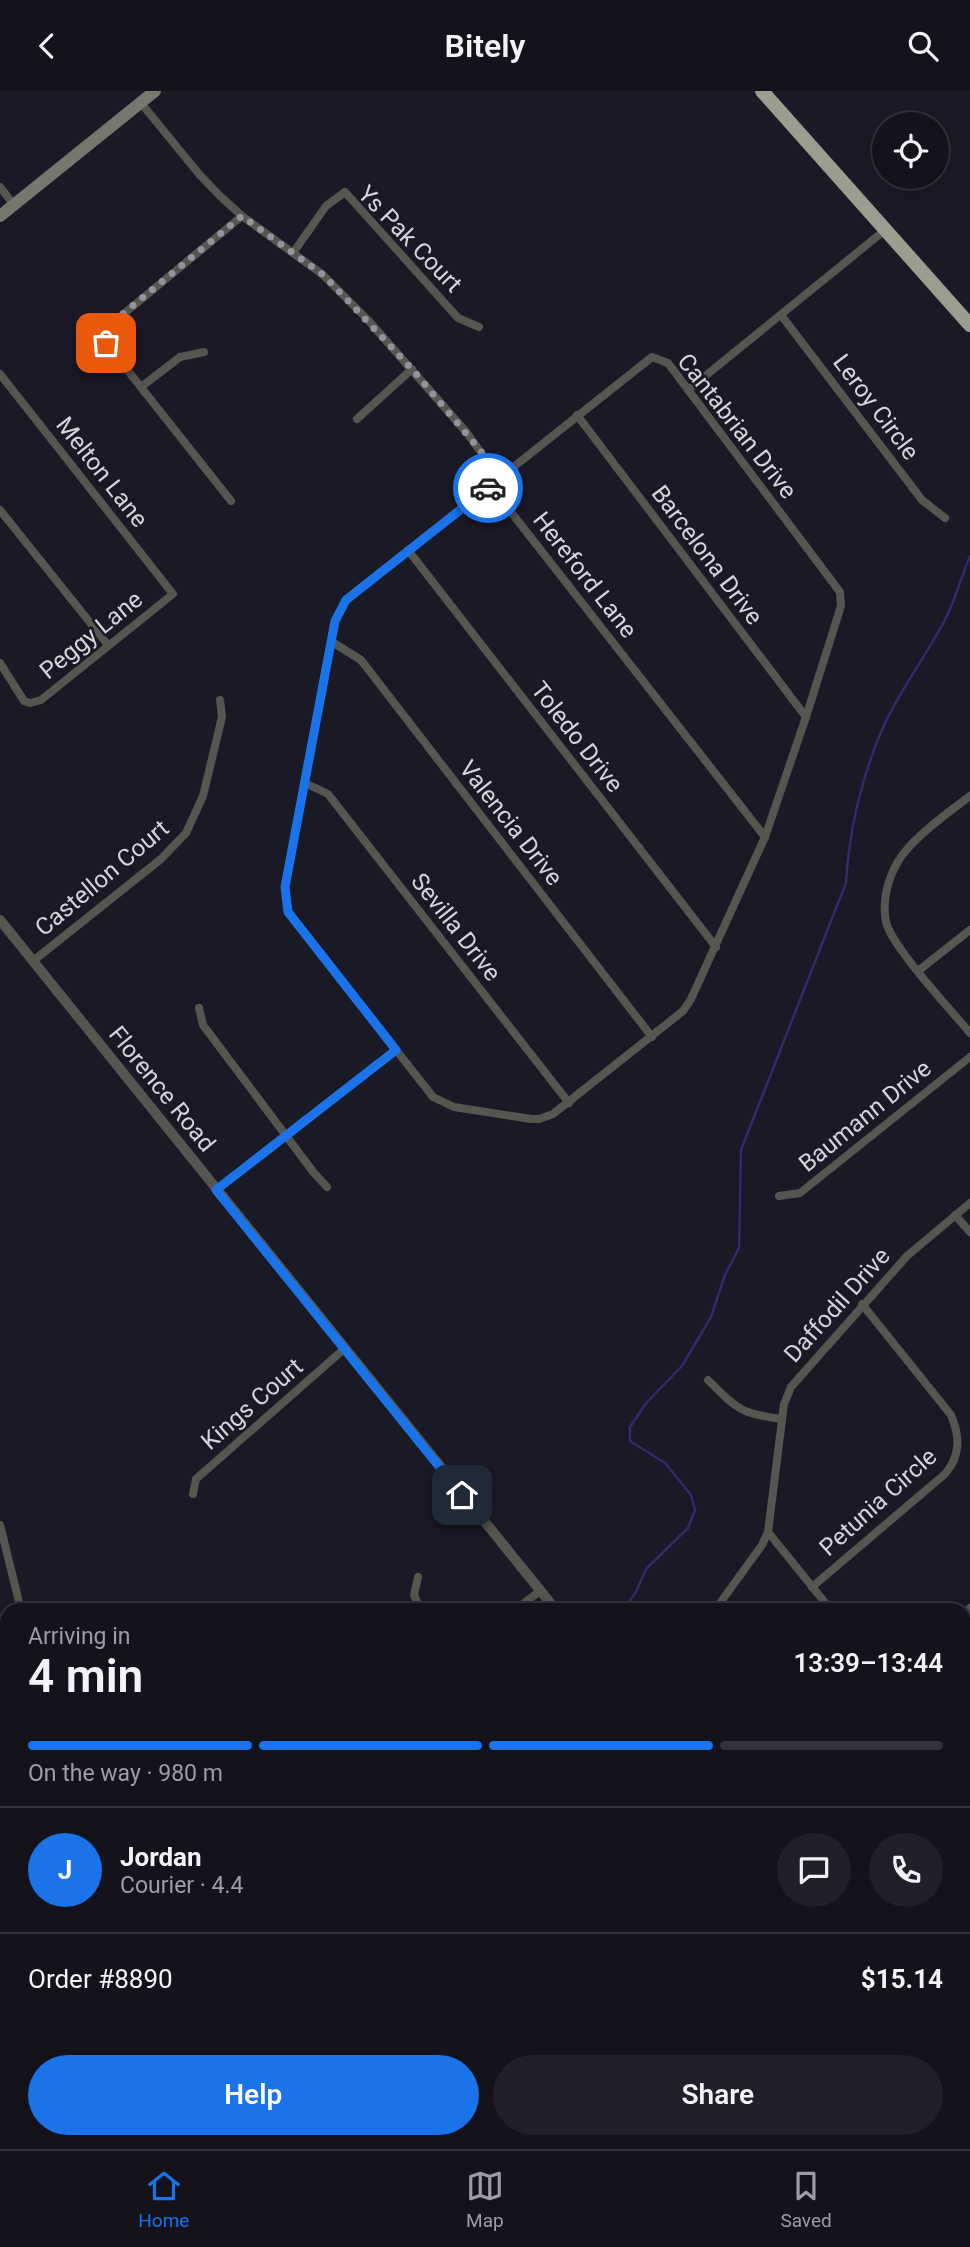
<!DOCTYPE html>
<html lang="en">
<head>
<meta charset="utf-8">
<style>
	:root { --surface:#14131c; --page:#212029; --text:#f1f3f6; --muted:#9d9ea3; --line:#33323b; --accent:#1a73e8 }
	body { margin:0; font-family:Roboto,sans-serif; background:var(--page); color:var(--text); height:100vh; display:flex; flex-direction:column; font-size:26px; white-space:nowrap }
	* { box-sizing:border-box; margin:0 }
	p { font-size:23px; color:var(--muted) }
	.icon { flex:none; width:38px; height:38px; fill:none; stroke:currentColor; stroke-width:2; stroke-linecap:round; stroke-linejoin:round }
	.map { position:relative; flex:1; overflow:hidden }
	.panel { position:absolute; left:0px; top:1512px; width:971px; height:546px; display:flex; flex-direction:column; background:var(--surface); border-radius:21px 21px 0 0; box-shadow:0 4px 18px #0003,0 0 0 2px var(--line) }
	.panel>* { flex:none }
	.tools { position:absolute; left:872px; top:21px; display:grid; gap:14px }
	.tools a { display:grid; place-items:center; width:77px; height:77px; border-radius:50%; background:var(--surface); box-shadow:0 4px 18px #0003,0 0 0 2px var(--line); font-size:35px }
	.pin { position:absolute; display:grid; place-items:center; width:60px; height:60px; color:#fff; margin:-30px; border-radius:14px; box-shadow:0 4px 10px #0006 }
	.courier { position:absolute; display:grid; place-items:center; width:70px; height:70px; margin:-35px; border:5px solid #1a73e8; border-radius:50%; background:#fff; color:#222; box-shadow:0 2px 9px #0007 }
	.headline em { font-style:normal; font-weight:600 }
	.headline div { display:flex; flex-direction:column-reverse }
	.headline { display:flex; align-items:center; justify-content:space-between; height:119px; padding:0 28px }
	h1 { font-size:46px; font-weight:600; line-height:52px }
	.bar { display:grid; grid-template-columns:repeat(4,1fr); gap:10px 7px; align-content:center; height:84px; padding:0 28px }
	.bar i { height:9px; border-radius:5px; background:var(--line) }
	.bar .current { background:var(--accent) }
	.bar p { grid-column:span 4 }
	.line { display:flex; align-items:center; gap:18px; padding:0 28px; border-top:2px solid var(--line) }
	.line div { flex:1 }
	.round { display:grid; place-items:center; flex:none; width:74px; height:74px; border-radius:37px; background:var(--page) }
	.cta { display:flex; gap:14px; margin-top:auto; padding:14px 28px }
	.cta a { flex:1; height:80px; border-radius:42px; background:var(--accent); color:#fff; font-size:28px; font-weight:600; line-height:80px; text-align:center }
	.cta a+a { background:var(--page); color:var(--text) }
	header { display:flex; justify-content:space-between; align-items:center; height:91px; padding:0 28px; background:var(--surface); font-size:32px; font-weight:600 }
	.tab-bar { display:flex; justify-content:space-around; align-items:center; height:98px; border-top:2px solid var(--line); background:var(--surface); font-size:19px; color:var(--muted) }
	.tab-bar a { display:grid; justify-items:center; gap:4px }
	.tab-bar .current { color:var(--accent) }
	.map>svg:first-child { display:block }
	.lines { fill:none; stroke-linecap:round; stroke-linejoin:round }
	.stream { stroke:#342a6c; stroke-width:2.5 }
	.minor { stroke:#55564f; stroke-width:8 }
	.tertiary { stroke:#55564f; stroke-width:10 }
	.secondary { stroke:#75786d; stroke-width:12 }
	.trunk { stroke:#9a9e8e; stroke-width:14 }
	.done { stroke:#93939d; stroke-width:7; stroke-dasharray:0 12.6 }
	.route { stroke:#1a73e8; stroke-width:9 }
	.labels { text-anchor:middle; stroke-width:5; stroke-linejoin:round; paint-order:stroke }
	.street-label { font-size:24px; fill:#d4d4dd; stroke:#1a1926 }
</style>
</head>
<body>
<header><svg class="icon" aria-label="back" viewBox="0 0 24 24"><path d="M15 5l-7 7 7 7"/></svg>Bitely<svg class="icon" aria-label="search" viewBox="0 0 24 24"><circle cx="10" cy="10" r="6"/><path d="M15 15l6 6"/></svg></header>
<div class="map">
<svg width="970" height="2058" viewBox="0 0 970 2058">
	<rect width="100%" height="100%" fill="#1a1926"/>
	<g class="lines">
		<g class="stream">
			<path d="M623,1519l13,-18 10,-23 42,-41 7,-18 -4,-15 -26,-32 -35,-22v-14l17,-25 35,-36 29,-49 14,-42 14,-27 2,-98 105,-267c3,-49 13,-95 31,-141 17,-45 48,-83 70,-126 9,-19 15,-41 23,-60"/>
			<path d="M213,2058l4,-7"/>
		</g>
		<g class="minor">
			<path d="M141,12l58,71 20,21 23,21 80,58 46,46 99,113 23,32 11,31 10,16 254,325"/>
			<path d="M0,96l14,18"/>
			<path d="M293,162l33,-47 19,-14 113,126 21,9"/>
			<path d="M781,224l141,185 23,18"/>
			<path d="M652,266l16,6 172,229 1,14 -35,111 -41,120 -74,162 -8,12 -130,103 -14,5h-8l-77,-12 -21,-10 -145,-185 -3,-25 50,-266 11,-21z"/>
			<path d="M0,283l173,220 -132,106 -11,3 -6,-2 -24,-38"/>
			<path d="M141,296l39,-30 24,-5"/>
			<path d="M688,299l197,-160"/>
			<path d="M577,324l229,302"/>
			<path d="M357,328l55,-50"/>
			<path d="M231,410l-125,-158 -2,-6 5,-11 133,-110"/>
			<path d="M0,419l108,135"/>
			<path d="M408,459l308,397"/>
			<path d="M332,551l29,18 291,377"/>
			<path d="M305,692l23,11 241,309"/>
			<path d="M970,705c-21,16 -44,32 -61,51 -18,19 -28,49 -23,75 6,25 65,88 84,111"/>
			<path d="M33,870l128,-102 25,-26 17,-37 19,-79 -2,-17"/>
			<path d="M918,880l52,-41"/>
			<path d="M199,917l4,17 111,148 13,14"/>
			<path d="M216,1099l180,-140"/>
			<path d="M779,1105l21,-3 170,-136"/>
			<path d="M955,1124l15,17"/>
			<path d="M708,1289c29,29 33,34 74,39"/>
			<path d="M193,1403l3,-15 148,-130"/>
			<path d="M0,1434l21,85"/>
			<path d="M768,1441l63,78"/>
			<path d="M418,1486l-4,18 7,15"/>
			<path d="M812,1496l133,-113c16,-19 15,-37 6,-59l-89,-111"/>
			<path d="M515,1519l25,-19"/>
			<path d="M715,1519l47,-65 6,-13 16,-128 7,-17 116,-131 63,-53"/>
			<path d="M964,1522l6,-5"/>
			<path d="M964,1546l6,7"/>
			<path d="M0,1568l7,-1"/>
			<path d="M0,1650l7,-8"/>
			<path d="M964,1685l6,-5"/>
			<path d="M0,1804l7,-5"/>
			<path d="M964,1848l6,-5"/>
			<path d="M0,1862l7,8"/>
			<path d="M383,2051l14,7"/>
			<path d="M299,2058l4,-7"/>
			<path d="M413,2058l13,-7"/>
			<path d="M845,2058l9,-7"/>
		</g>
		<g class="tertiary">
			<path d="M0,829l556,690"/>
			<path d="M964,2030l6,7"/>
		</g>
		<path class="secondary" d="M0,125l155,-125"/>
		<path class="trunk" d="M762,0l208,234"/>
	</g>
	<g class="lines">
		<path class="done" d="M106,252l-2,-6 4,-11 134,-110 80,58 14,14 76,81 68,81 10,15 5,17 -7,6"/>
		<path class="route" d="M462,1404l-246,-305 180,-140 -108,-138 -3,-25 50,-266 11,-21 142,-112"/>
	</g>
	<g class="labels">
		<g class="street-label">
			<text transform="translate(410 148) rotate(46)" y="8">Ys Pak Court</text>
			<text transform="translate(876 316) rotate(53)" y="8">Leroy Circle</text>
			<text transform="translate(737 335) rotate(52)" y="8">Cantabrian Drive</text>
			<text transform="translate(102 381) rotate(52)" y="8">Melton Lane</text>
			<text transform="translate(707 464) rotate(53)" y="8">Barcelona Drive</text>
			<text transform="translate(585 484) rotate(52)" y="8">Hereford Lane</text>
			<text transform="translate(91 544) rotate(-39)" y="8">Peggy Lane</text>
			<text transform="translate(577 646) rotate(52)" y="8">Toledo Drive</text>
			<text transform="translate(511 732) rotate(52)" y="8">Valencia Drive</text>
			<text transform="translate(102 787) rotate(-40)" y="8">Castellon Court</text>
			<text transform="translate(456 836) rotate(52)" y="8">Sevilla Drive</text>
			<text transform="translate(162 998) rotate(51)" y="8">Florence Road</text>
			<text transform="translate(865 1025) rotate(-39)" y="8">Baumann Drive</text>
			<text transform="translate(837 1214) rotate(-48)" y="8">Daffodil Drive</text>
			<text transform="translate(252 1313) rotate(-41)" y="8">Kings Court</text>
			<text transform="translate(878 1411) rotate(-42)" y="8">Petunia Circle</text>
		</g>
	</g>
</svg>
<div class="tools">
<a><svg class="icon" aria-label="locate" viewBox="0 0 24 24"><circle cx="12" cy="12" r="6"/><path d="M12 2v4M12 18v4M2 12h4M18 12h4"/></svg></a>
</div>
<div class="pin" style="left:106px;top:252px;background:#ea580c"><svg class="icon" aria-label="bag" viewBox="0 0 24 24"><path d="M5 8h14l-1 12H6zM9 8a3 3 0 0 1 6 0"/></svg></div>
<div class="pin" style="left:462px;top:1404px;background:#1f2937"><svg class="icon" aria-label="home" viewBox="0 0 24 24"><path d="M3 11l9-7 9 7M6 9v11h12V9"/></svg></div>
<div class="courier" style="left:488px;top:397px"><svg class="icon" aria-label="car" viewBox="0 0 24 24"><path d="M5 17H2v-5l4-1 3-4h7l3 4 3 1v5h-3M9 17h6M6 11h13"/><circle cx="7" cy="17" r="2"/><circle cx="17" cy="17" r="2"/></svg></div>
<section class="panel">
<div class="headline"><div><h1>4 min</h1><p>Arriving in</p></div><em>13:39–13:44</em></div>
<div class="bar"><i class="current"></i><i class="current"></i><i class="current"></i><i></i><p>On the way · 980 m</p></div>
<div class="line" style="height:126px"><b class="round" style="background:var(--accent);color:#fff">J</b><div><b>Jordan</b><p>Courier · 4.4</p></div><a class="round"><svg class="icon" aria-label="chat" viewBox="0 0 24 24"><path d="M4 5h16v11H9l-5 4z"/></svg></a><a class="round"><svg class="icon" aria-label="phone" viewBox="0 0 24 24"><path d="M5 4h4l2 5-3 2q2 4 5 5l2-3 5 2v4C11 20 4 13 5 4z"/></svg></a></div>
<div class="line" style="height:91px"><div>Order #8890</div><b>$15.14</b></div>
<div class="cta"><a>Help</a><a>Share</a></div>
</section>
</div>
<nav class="tab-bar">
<a class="current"><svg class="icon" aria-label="home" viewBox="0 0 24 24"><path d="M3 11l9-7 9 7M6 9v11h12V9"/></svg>Home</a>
<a><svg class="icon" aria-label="map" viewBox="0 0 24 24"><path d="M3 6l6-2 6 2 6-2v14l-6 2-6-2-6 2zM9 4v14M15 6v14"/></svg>Map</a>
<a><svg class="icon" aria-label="saved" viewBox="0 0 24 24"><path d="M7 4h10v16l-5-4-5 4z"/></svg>Saved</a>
</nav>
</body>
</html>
